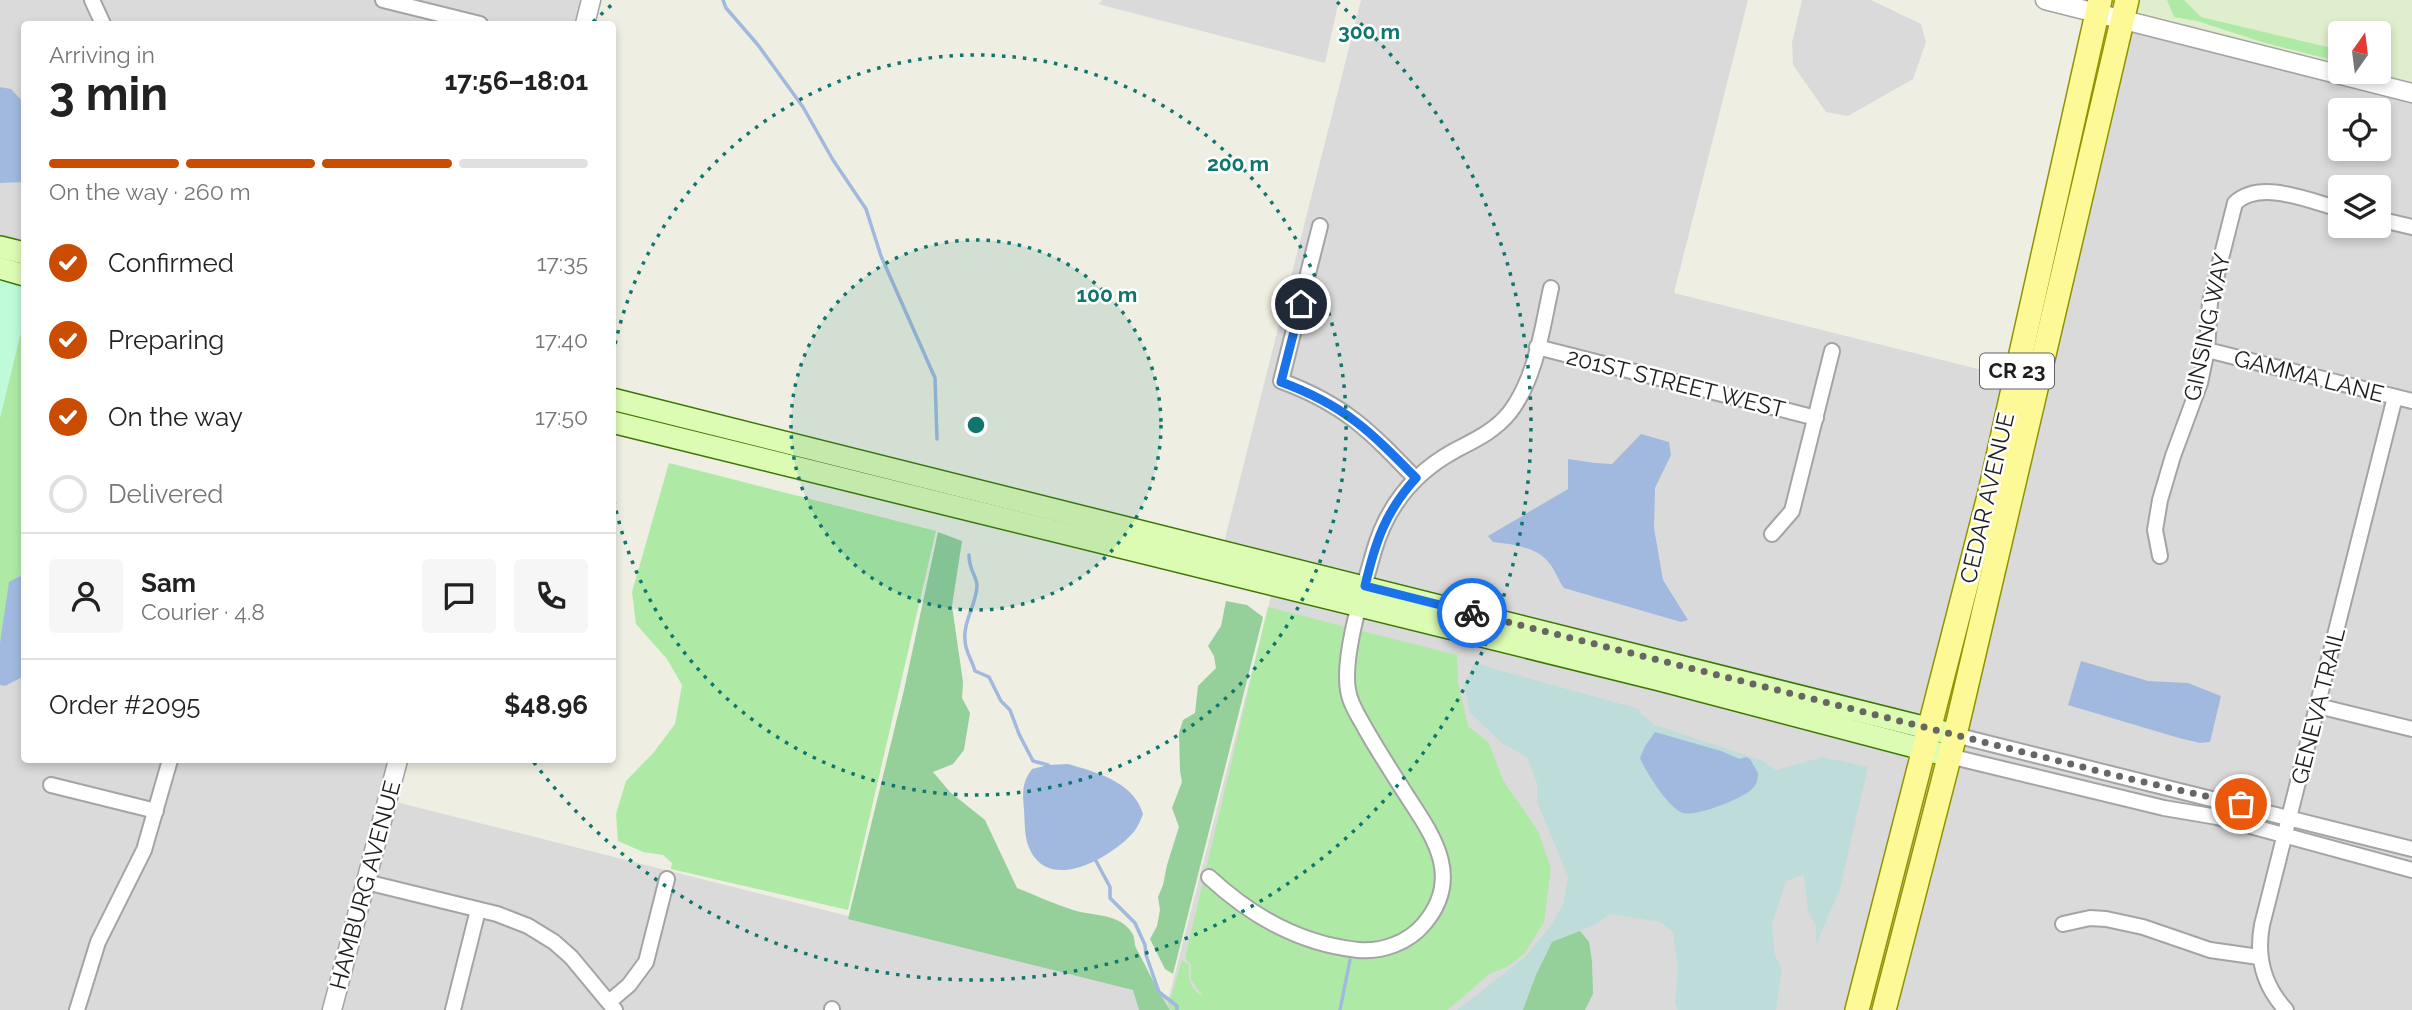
<!DOCTYPE html>
<html lang="en">
<head>
<meta charset="utf-8">
<style>
	:root { --surface:#fff; --page:#f6f6f6; --text:#222; --muted:#767676; --line:#e0e0e0; --accent:#c94c00 }
	body { margin:0; font-family:Raleway,sans-serif; background:var(--page); color:var(--text); height:100vh; display:flex; flex-direction:column; font-size:26px; white-space:nowrap }
	* { box-sizing:border-box; margin:0 }
	p { font-size:23px; color:var(--muted) }
	.icon { flex:none; width:38px; height:38px; fill:none; stroke:currentColor; stroke-width:2; stroke-linecap:round; stroke-linejoin:round }
	.map { position:relative; flex:1; overflow:hidden }
	.sheet { position:absolute; left:21px; top:21px; width:595px; height:742px; display:flex; flex-direction:column; background:var(--surface); border-radius:7px; box-shadow:0 4px 10px #0003 }
	.sheet>* { flex:none }
	.needle { width:46px; rotate:14deg }
	.controls { position:absolute; left:2328px; top:21px; display:grid; gap:14px }
	.controls a { display:grid; place-items:center; width:63px; height:63px; border-radius:7px; background:var(--surface); box-shadow:0 4px 10px #0003; font-size:35px }
	.pin { position:absolute; display:grid; place-items:center; width:60px; height:60px; color:#fff; margin:-30px; border:4px solid #fff; border-radius:50%; box-shadow:0 2px 7px #0007 }
	.courier { position:absolute; display:grid; place-items:center; width:70px; height:70px; margin:-35px; border:5px solid #1a73e8; border-radius:50%; background:#fff; color:#222; box-shadow:0 2px 9px #0007 }
	.summary em { font-style:normal; font-weight:700 }
	.summary div { display:flex; flex-direction:column-reverse }
	.summary { display:flex; align-items:center; justify-content:space-between; height:119px; padding:0 28px }
	h1 { font-size:46px; font-weight:700; line-height:52px }
	.bar { display:grid; grid-template-columns:repeat(4,1fr); gap:10px 7px; align-content:center; height:84px; padding:0 28px }
	.bar i { height:9px; border-radius:5px; background:var(--line) }
	.bar .current { background:var(--accent) }
	.bar p { grid-column:span 4 }
	.line { display:flex; align-items:center; gap:18px; padding:0 28px; border-top:2px solid var(--line) }
	.line div { flex:1 }
	.round { display:grid; place-items:center; flex:none; width:74px; height:74px; border-radius:7px; background:var(--page) }
	ol { padding:0 28px; list-style:none }
	li { display:flex; align-items:center; gap:21px; height:77px }
	li p { margin-inline-start:auto }
	li .icon { padding:7px; border-radius:50%; background:var(--accent); color:#fff; stroke-width:4 }
	li:last-child { color:var(--muted) }
	li i { width:38px; height:38px; border:4px solid var(--line); border-radius:50% }
	.map>svg:first-child { display:block }
	.residential { fill:#dbdada; fill-rule:evenodd }
	.farmland { fill:#dfeecc; fill-rule:evenodd }
	.grass { fill:#aeeaa6 }
	.forest { fill:#95cf9a }
	.wetland { fill:#beddda }
	.park { fill:#bdfbd9 }
	.water { fill:#a1b9de }
	.lines { fill:none; stroke-linecap:round; stroke-linejoin:round }
	.stream { stroke:#a1b9de; stroke-width:3.5 }
	.minor-casing { stroke:#a4a4a4; stroke-width:18 }
	.tertiary-casing { stroke:#a4a4a4; stroke-width:21 }
	.secondary-casing { stroke:#3d7602; stroke-width:24 }
	.primary-casing { stroke:#8e9500; stroke-width:26 }
	.minor { stroke:#fff; stroke-width:14 }
	.tertiary { stroke:#fff; stroke-width:18 }
	.secondary { stroke:#dcfbb3; stroke-width:21 }
	.primary { stroke:#fef997; stroke-width:23 }
	.done { stroke:#666662; stroke-width:7; stroke-dasharray:0 12.6 }
	.route { stroke:#1a73e8; stroke-width:9 }
	.ring { fill:none; stroke:#0f766e; stroke-width:3.5; stroke-dasharray:3.5 7 }
	.labels { text-anchor:middle; stroke-width:5; stroke-linejoin:round; paint-order:stroke }
	.shield { fill:#fff; stroke:#616161; stroke-width:2 }
	.shield-label { font-size:21px; font-weight:bold; fill:#1d1d1d }
	.street-label { font-size:23px; fill:#1d1d1d; stroke:#fff }
	.centre { fill:#0f766e; stroke:#fff; stroke-width:3.5 }
	.ring-label { font-size:21px; text-anchor:middle; font-weight:bold; fill:#0f766e; stroke:#fff; stroke-width:5; stroke-linejoin:round; paint-order:stroke }
</style>
</head>
<body>
<div class="map">
<svg width="2412" height="1010" viewBox="0 0 2412 1010">
	<rect width="100%" height="100%" fill="#eeeee2"/>
	<g class="residential">
		<path d="M0,0h594l-6,24h-564v246l-24,-6z"/>
		<path d="M1103,0h236l-14,63 -227,-59z"/>
		<path d="M1361,0h387l-74,293 356,89 92,-363 290,74v917h-2412v-592l24,-99v441h374l-10,40 781,197 107,-420 -57,-15zM2340,110h38v39h-38zM2340,187h38v39h-38z"/>
		<path d="M1802,0h69l50,24 5,18 -13,37 -65,37 -22,-4 -33,-47 -1,-22z"/>
	</g>
	<path class="farmland" d="M2127,0h285v93l-290,-74zM2340,33h38v39h-38z"/>
	<g class="grass">
		<path d="M2167,0h17l17,17 139,33v12l-78,-20 -65,-21 -23,-4z"/>
		<path d="M20,336l4,1v237l-6,2 -13,35 -5,32v-225z"/>
		<path d="M669,463l267,68 -88,379 -177,-41 1,-6 -9,-8 -20,-3 -25,-11 -2,-27 10,-33 28,-29 21,-28 7,-39 -15,-26 -31,-35 -4,-32z"/>
		<path d="M1268,607l189,48 1,27 10,44 21,17 14,37 35,51 13,37 -7,54 -19,31 -18,14 -18,7 -41,36h-277l-4,-8 4,-6 11,-36 7,5c-1,14 1,25 14,31l-12,-16v-15l-6,-7z"/>
	</g>
	<g class="forest">
		<path d="M938,532l24,9 -10,65 11,76 -1,16 8,15 -6,37 -11,14 -20,8 17,20 35,28 32,68c18,7 37,16 56,22 19,6 47,3 59,23 3,4 2,10 4,15 11,20 21,42 34,62h-31l-6,-20 -285,-71 56,-229z"/>
		<path d="M1226,601l21,4 16,12 -90,357 -8,-5 -15,-30 7,-13 3,-16 -2,-13 5,-12 4,-20 12,-38 -7,-19 10,-26 -2,-11 -1,-38 4,-13 12,-7 3,-27 18,-18 -2,-12 -6,-10 13,-20z"/>
		<path d="M1572,921l17,21 3,19 1,33 -8,16h-68l31,-75z"/>
	</g>
	<path class="wetland" d="M1474,663l165,46 2,5 14,11 106,35 15,10 47,-13 45,10 -28,122 -24,56v-19l-8,-14 -4,-37 -18,6 -14,43 3,31 7,14 -6,41h-98l-3,-6 3,-36 -5,-35 -12,-11 -51,-8 -15,11 -43,17 -16,33 -13,35h-66l68,-53 27,-33 11,-20 5,-27 -31,-75v-19l-10,-26 -25,-14 -32,-30 -6,-28z"/>
	<path class="park" d="M0,258l24,6v55l-24,99z"/>
	<g class="water">
		<path d="M0,87l11,2 13,14v79l-24,1z"/>
		<path d="M1641,434l28,8 2,13 -16,33 -1,40 9,52 25,40 -7,2 -117,-34c-6,-8 -8,-16 -14,-24 -12,-17 -38,-20 -57,-22l-5,-6 80,-47v-30l27,4 17,1z"/>
		<path d="M24,574v102l-19,10 -5,-1v-42l9,-61z"/>
		<path d="M2081,661l67,20 40,2 33,13 -11,46 -10,1 -21,-5 -111,-33z"/>
		<path d="M1655,732l66,19 19,8 6,-2 4,2 8,14c0,6 -1,11 -5,15 -8,10 -57,29 -70,25 -14,-4 -37,-41 -43,-55l5,-12z"/>
		<path d="M1068,764c28,8 66,18 75,50 -3,8 -7,17 -14,23 -21,21 -77,54 -98,15 -7,-13 -6,-28 -7,-42 -1,-17 -3,-26 8,-41l16,-4z"/>
	</g>
	<g class="lines">
		<g class="stream">
			<path d="M723,0l3,8 32,37 45,62 30,53 33,49 15,47 54,122 2,61"/>
			<path d="M969,555c0,16 8,21 8,31 -1,19 -14,36 -12,54 0,11 7,20 10,31l14,6 12,24 9,9 9,24 14,27 15,4"/>
			<path d="M1096,861l14,26v11l25,25 10,22 1,10 13,37 18,14v4"/>
			<path d="M1340,1010l10,-50"/>
		</g>
		<g class="minor-casing">
			<g id="minor">
				<path d="M92,0l11,24"/>
				<path d="M383,0l97,24"/>
				<path d="M2378,219l34,8"/>
				<path d="M1320,226l-39,155c63,23 89,50 134,97"/>
				<path d="M1537,347l279,71"/>
				<path d="M2207,350l205,51"/>
				<path d="M1772,534l20,-23 40,-160"/>
				<path d="M2160,556l-5,-26 5,-30 13,-44 27,-73 7,-33 3,-48 25,-99c26,-24 74,-2 105,6"/>
				<path d="M2318,706l94,23"/>
				<path d="M1955,735c152,39 305,75 457,114"/>
				<path d="M1949,756l215,52 53,9 195,53"/>
				<path d="M51,785l105,26"/>
				<path d="M1209,877c42,39 91,67 149,73 24,2 50,-7 66,-26 39,-46 10,-87 -17,-128 -14,-22 -29,-45 -42,-68 -6,-11 -15,-24 -17,-38 -6,-35 16,-103 26,-139 13,-45 40,-78 80,-100 21,-11 41,-20 56,-39 26,-34 32,-83 41,-124"/>
				<path d="M366,882l131,32 31,12 26,16 17,15 44,53"/>
				<path d="M2063,924l27,-6 16,1 37,8 67,23 49,7"/>
				<path d="M609,1002l20,-17 17,-23 21,-83"/>
				<path d="M77,1010l21,-68 46,-92 26,-90"/>
				<path d="M453,1010l25,-100"/>
				<path d="M832,1010v-1"/>
				<path d="M2286,1010c-23,-25 -30,-53 -24,-85l133,-528"/>
			</g>
		</g>
		<g class="tertiary-casing">
			<g id="tertiary">
				<path d="M2045,0l367,93"/>
				<path d="M585,24l6,-24"/>
				<path d="M332,1010l66,-250"/>
			</g>
		</g>
		<g class="secondary-casing">
			<g id="secondary">
				<path d="M0,247l24,6"/>
				<path d="M0,268l24,7"/>
				<path d="M612,399l1343,336"/>
				<path d="M612,422l1048,258 289,76"/>
			</g>
		</g>
		<g class="primary-casing">
			<g id="primary">
				<path d="M1857,1010l133,-518 110,-492"/>
				<path d="M1884,1010l71,-275 172,-735"/>
			</g>
		</g>
		<use href="#minor" class="minor"/>
		<use href="#tertiary" class="tertiary"/>
		<use href="#secondary" class="secondary"/>
		<use href="#primary" class="primary"/>
	</g>
	<g class="lines">
		<path class="done" d="M1472,613l654,165 115,26"/>
		<path class="route" d="M1301,304l-20,78c63,23 89,49 135,96 -31,34 -41,65 -51,108l107,27"/>
	</g>
	<circle cx="976" cy="425" r="185" fill="#0f766e" fill-opacity=".12"/>
	<g class="ring">
		<circle cx="976" cy="425" r="185"/>
		<path d="M613 354A370 370 0 1 1 613 496"/>
		<path d="M593 22A556 556 0 0 1 615 2M1337 2A556 556 0 1 1 532 760"/>
	</g>
	<g class="labels">
		<rect class="shield" x="1980" y="353.5" width="74" height="35" rx="5"/>
		<g class="shield-label">
			<text x="2017" y="378">CR 23</text>
		</g>
		<g class="street-label">
			<text transform="translate(2207 327) rotate(-78)" y="8">GINSING WAY</text>
			<text transform="translate(2309 376) rotate(14)" y="8">GAMMA LANE</text>
			<text transform="translate(1676 383) rotate(14)" y="8">201ST STREET WEST</text>
			<text transform="translate(1987 498) rotate(-77)" y="8">CEDAR AVENUE</text>
			<text transform="translate(2318 706) rotate(-76)" y="8">GENEVA TRAIL</text>
			<text transform="translate(365 885) rotate(-75)" y="8">HAMBURG AVENUE</text>
		</g>
	</g>
	<circle cx="976" cy="425" r="10" class="centre"/>
	<g class="ring-label">
		<text x="1369" y="39">300 m</text>
		<text x="1238" y="171">200 m</text>
		<text x="1107" y="302">100 m</text>
	</g>
</svg>
<div class="controls">
<a><svg class="needle" viewBox="-14 -14 28 28"><path d="M0-13l5 13h-10z" fill="#e53935"/><path d="M0 13l5-13h-10z" fill="#767676"/></svg></a>
<a><svg class="icon" aria-label="locate" viewBox="0 0 24 24"><circle cx="12" cy="12" r="6"/><path d="M12 2v4M12 18v4M2 12h4M18 12h4"/></svg></a>
<a><svg class="icon" aria-label="layers" viewBox="0 0 24 24"><path d="M12 4l9 5-9 5-9-5zM3 14l9 5 9-5"/></svg></a>
</div>
<div class="pin" style="left:2241px;top:804px;background:#ea580c"><svg class="icon" aria-label="bag" viewBox="0 0 24 24"><path d="M5 8h14l-1 12H6zM9 8a3 3 0 0 1 6 0"/></svg></div>
<div class="pin" style="left:1301px;top:304px;background:#1f2937"><svg class="icon" aria-label="home" viewBox="0 0 24 24"><path d="M3 11l9-7 9 7M6 9v11h12V9"/></svg></div>
<div class="courier" style="left:1472px;top:613px"><svg class="icon" aria-label="bike" viewBox="0 0 24 24"><circle cx="6" cy="16" r="4"/><circle cx="18" cy="16" r="4"/><path d="M6 16l4-8h5l3 8M10 8l3 8H6M13 5h3"/></svg></div>
<section class="sheet">
<div class="summary"><div><h1>3 min</h1><p>Arriving in</p></div><em>17:56–18:01</em></div>
<div class="bar"><i class="current"></i><i class="current"></i><i class="current"></i><i></i><p>On the way · 260 m</p></div>
<ol>
<li><svg class="icon" aria-label="check" viewBox="0 0 24 24"><path d="M5 12l5 5 9-10"/></svg>Confirmed<p>17:35</p></li>
<li><svg class="icon" aria-label="check" viewBox="0 0 24 24"><path d="M5 12l5 5 9-10"/></svg>Preparing<p>17:40</p></li>
<li><svg class="icon" aria-label="check" viewBox="0 0 24 24"><path d="M5 12l5 5 9-10"/></svg>On the way<p>17:50</p></li>
<li><i></i>Delivered</li>
</ol>
<div class="line" style="height:126px"><a class="round"><svg class="icon" aria-label="person" viewBox="0 0 24 24"><circle cx="12" cy="8" r="4"/><path d="M4 21q1-7 8-7t8 7"/></svg></a><div><b>Sam</b><p>Courier · 4.8</p></div><a class="round"><svg class="icon" aria-label="chat" viewBox="0 0 24 24"><path d="M4 5h16v11H9l-5 4z"/></svg></a><a class="round"><svg class="icon" aria-label="phone" viewBox="0 0 24 24"><path d="M5 4h4l2 5-3 2q2 4 5 5l2-3 5 2v4C11 20 4 13 5 4z"/></svg></a></div>
<div class="line" style="height:91px"><div>Order #2095</div><b>$48.96</b></div>
</section>
</div>
</body>
</html>
